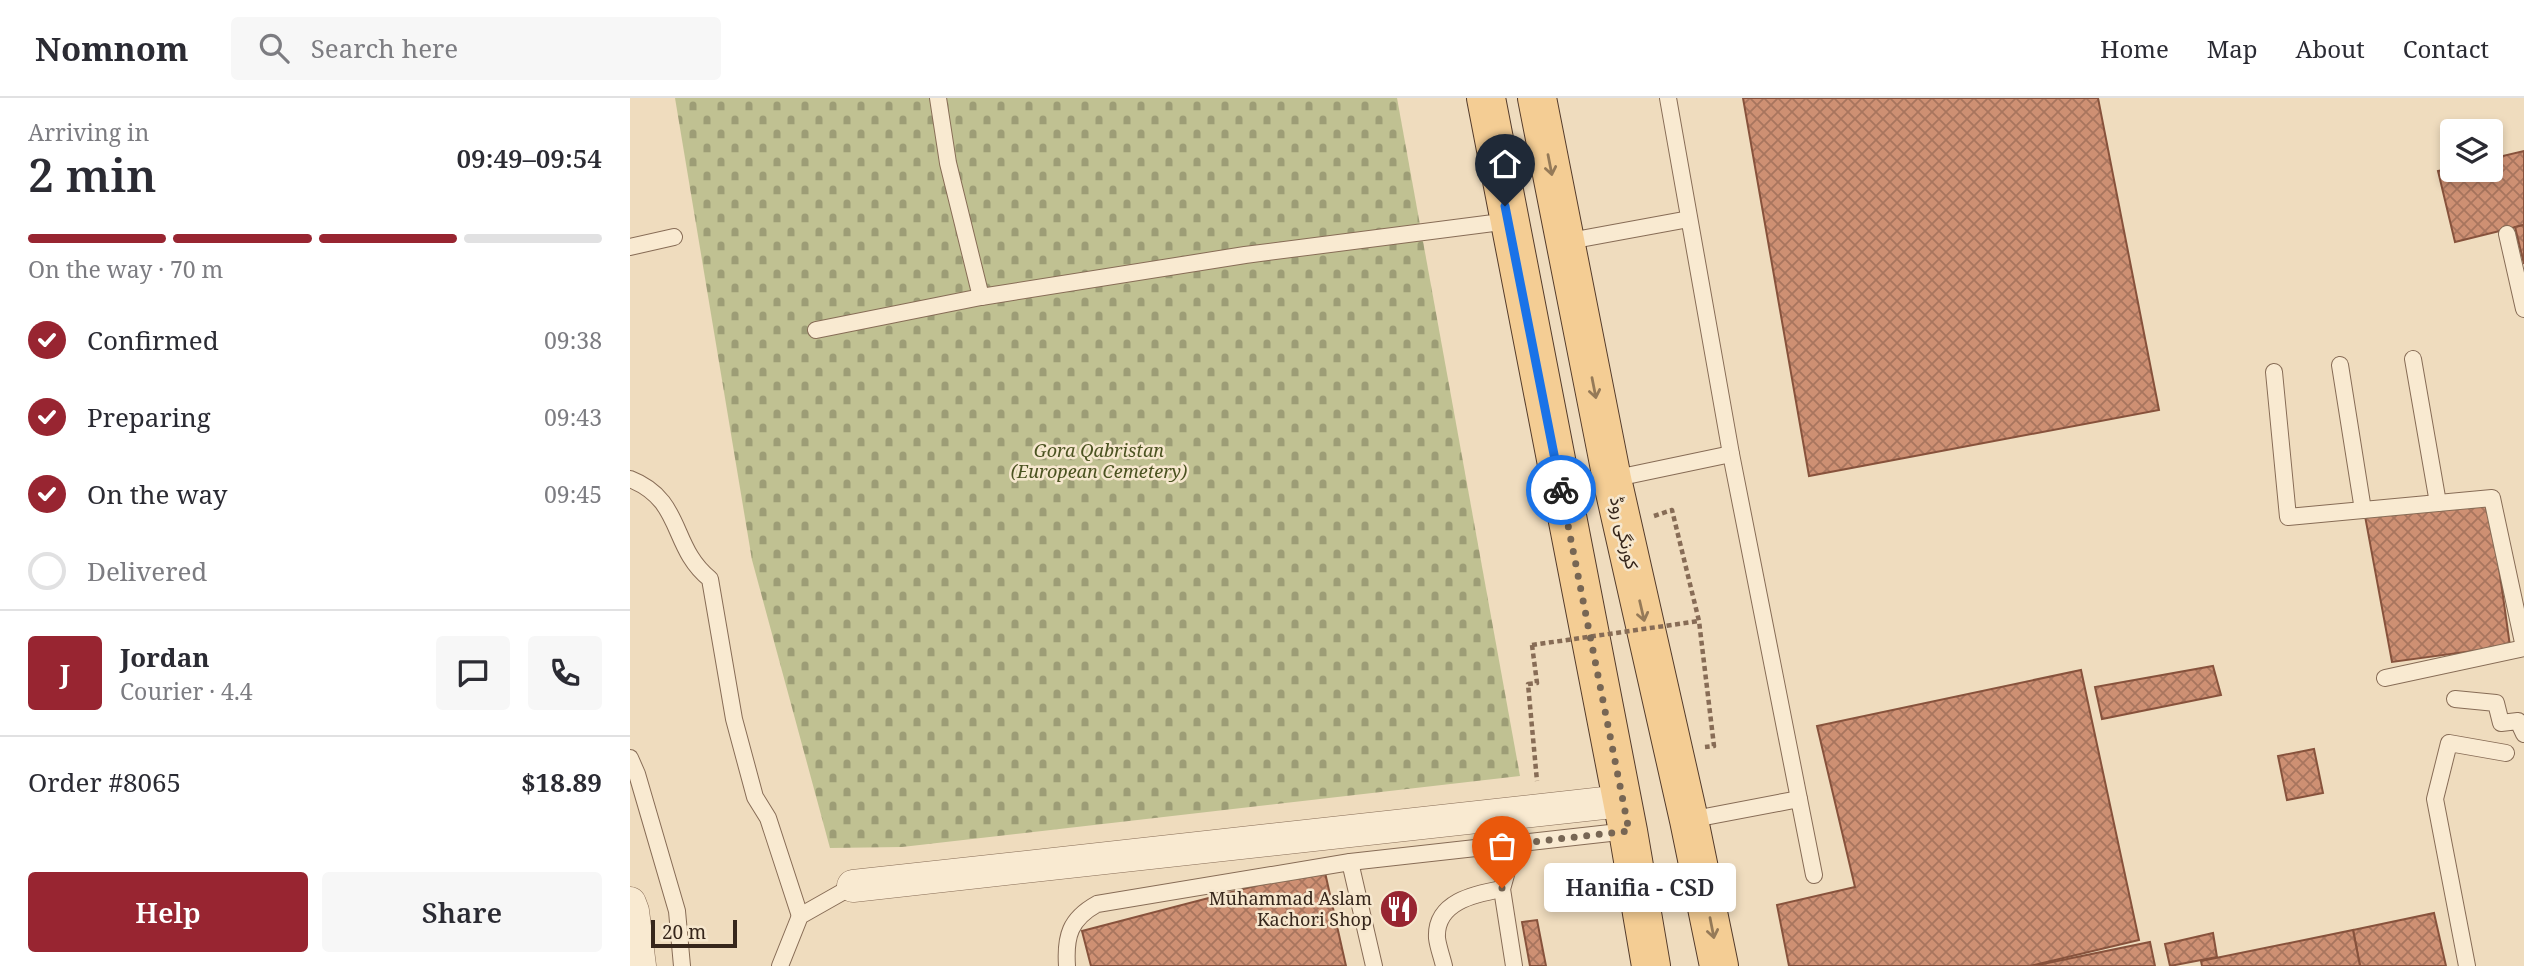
<!DOCTYPE html>
<html lang="en">
<head>
<meta charset="utf-8">
<style>
	:root { --surface:#fff; --page:#f7f7f7; --text:#2b2b33; --muted:#7c7c81; --line:#e1e1e2; --accent:#982531 }
	body { margin:0; font-family:"Noto Serif",Vazirmatn,serif; background:var(--page); color:var(--text); height:100vh; display:flex; flex-direction:column; font-size:26px; white-space:nowrap }
	* { box-sizing:border-box; margin:0 }
	p { font-size:23px; color:var(--muted) }
	.icon { flex:none; width:38px; height:38px; fill:none; stroke:currentColor; stroke-width:2; stroke-linecap:round; stroke-linejoin:round }
	.map { position:relative; flex:1; overflow:hidden }
	.side { display:flex; flex-direction:column; background:var(--surface); width:630px }
	.side>* { flex:none }
	.buttons { position:absolute; left:1810px; top:21px; display:grid; gap:14px }
	.buttons a { display:grid; place-items:center; width:63px; height:63px; border-radius:7px; background:var(--surface); box-shadow:0 4px 10px #0003; font-size:35px }
	.scale { position:absolute; left:21px; bottom:18px; width:86px; box-sizing:border-box; padding-left:7px; border:4px solid #36261b; border-top:0; font-size:19px; line-height:24px; white-space:nowrap; color:#36261b; -webkit-text-stroke:5px #f6e7ce; paint-order:stroke }
	.pin { position:absolute; display:grid; place-items:center; width:60px; height:60px; color:#fff; margin:-72px -30px; border-radius:50% 50% 50% 0; rotate:-45deg; box-shadow:0 0 7px #0007 }
	.pin .icon { rotate:45deg }
	.courier { position:absolute; display:grid; place-items:center; width:70px; height:70px; margin:-35px; border:5px solid #1a73e8; border-radius:50%; background:#fff; color:#222; box-shadow:0 2px 9px #0007 }
	.bubble { position:absolute; height:49px; border-radius:7px; background:var(--surface); box-shadow:0 4px 10px #0003; font-size:23px; font-weight:600; line-height:49px; text-align:center }
	.overview em { font-style:normal; font-weight:600 }
	.overview div { display:flex; flex-direction:column-reverse }
	.overview { display:flex; align-items:center; justify-content:space-between; height:119px; padding:0 28px }
	h1 { font-size:46px; font-weight:600; line-height:52px }
	.bar { display:grid; grid-template-columns:repeat(4,1fr); gap:10px 7px; align-content:center; height:84px; padding:0 28px }
	.bar i { height:9px; border-radius:5px; background:var(--line) }
	.bar .on { background:var(--accent) }
	.bar p { grid-column:span 4 }
	.line { display:flex; align-items:center; gap:18px; padding:0 28px; border-top:2px solid var(--line) }
	.line div { flex:1 }
	.round { display:grid; place-items:center; flex:none; width:74px; height:74px; border-radius:7px; background:var(--page) }
	ol { padding:0 28px; list-style:none }
	li { display:flex; align-items:center; gap:21px; height:77px }
	li p { margin-inline-start:auto }
	li .icon { padding:7px; border-radius:50%; background:var(--accent); color:#fff; stroke-width:4 }
	li:last-child { color:var(--muted) }
	li i { width:38px; height:38px; border:4px solid var(--line); border-radius:50% }
	.button { display:flex; gap:14px; margin-top:auto; padding:14px 28px }
	.button a { flex:1; height:80px; border-radius:7px; background:var(--accent); color:#fff; font-size:28px; font-weight:600; line-height:80px; text-align:center }
	.button a+a { background:var(--page); color:var(--text) }
	header { display:flex; align-items:center; gap:42px; box-sizing:border-box; height:98px; padding:0 35px; background:var(--surface); border-bottom:2px solid var(--line) }
	header strong { font-size:33px }
	nav { display:flex; gap:38px; margin-inline-start:auto; font-size:24px }
	.search { width:490px; height:63px; background:var(--page); display:flex; align-items:center; gap:18px; box-sizing:border-box; padding:0 24px; border-radius:7px; color:var(--muted); font-size:26px }
	main { display:flex; flex:1; min-height:0 }
	.map>svg:first-child { display:block }
	.cemetery { fill:url(#cemetery-stones) }
	.building { fill:url(#building-cross-hatch); stroke:#87523c; stroke-width:2 }
	.lines { fill:none; stroke-linecap:round; stroke-linejoin:round }
	.lane-casing { stroke:#876c56; stroke-width:18 }
	.street-casing { stroke:#876c56; stroke-width:33 }
	.primary-casing { stroke:#543b2b; stroke-width:40 }
	.path { stroke:#876c56; stroke-width:4.5; stroke-dasharray:5 3.5; stroke-linecap:butt }
	.lane { stroke:#f9ead1; stroke-width:16 }
	.street { stroke:#f9ead1; stroke-width:32 }
	.primary { stroke:#f4cd94; stroke-width:38 }
	.path-bridge { stroke:#876c56; stroke-width:4.5; stroke-dasharray:5 3.5; stroke-linecap:butt }
	.oneway { stroke:#957a58 }
	.done { stroke:#776654; stroke-width:7; stroke-dasharray:0 12.6 }
	.route { stroke:#1a73e8; stroke-width:9 }
	.labels { text-anchor:middle; stroke-width:5; stroke-linejoin:round; paint-order:stroke }
	.park-label { font-size:18px; font-style:italic; fill:#4b5321; stroke:#f6e7ce }
	.street-label { font-size:18px; fill:#36261b; stroke:#f6e7ce }
	.poi-label { font-size:18px; fill:#36261b; stroke:#f6e7ce; text-anchor:end }
</style>
</head>
<body>
<header>
<strong>Nomnom</strong>
<div class="search"><svg class="icon" aria-label="search" viewBox="0 0 24 24"><circle cx="10" cy="10" r="6"/><path d="M15 15l6 6"/></svg>Search here</div>
<nav><a>Home</a><a>Map</a><a>About</a><a>Contact</a></nav>
</header>
<main>
<section class="side">
<div class="overview"><div><h1>2 min</h1><p>Arriving in</p></div><em>09:49–09:54</em></div>
<div class="bar"><i class="on"></i><i class="on"></i><i class="on"></i><i></i><p>On the way · 70 m</p></div>
<ol>
<li><svg class="icon" aria-label="check" viewBox="0 0 24 24"><path d="M5 12l5 5 9-10"/></svg>Confirmed<p>09:38</p></li>
<li><svg class="icon" aria-label="check" viewBox="0 0 24 24"><path d="M5 12l5 5 9-10"/></svg>Preparing<p>09:43</p></li>
<li><svg class="icon" aria-label="check" viewBox="0 0 24 24"><path d="M5 12l5 5 9-10"/></svg>On the way<p>09:45</p></li>
<li><i></i>Delivered</li>
</ol>
<div class="line" style="height:126px"><b class="round" style="background:var(--accent);color:#fff">J</b><div><b>Jordan</b><p>Courier · 4.4</p></div><a class="round"><svg class="icon" aria-label="chat" viewBox="0 0 24 24"><path d="M4 5h16v11H9l-5 4z"/></svg></a><a class="round"><svg class="icon" aria-label="phone" viewBox="0 0 24 24"><path d="M5 4h4l2 5-3 2q2 4 5 5l2-3 5 2v4C11 20 4 13 5 4z"/></svg></a></div>
<div class="line" style="height:91px"><div>Order #8065</div><b>$18.89</b></div>
<div class="button"><a>Help</a><a>Share</a></div>
</section>
<div class="map">
<svg width="1894" height="868" viewBox="0 0 1894 868">
	<defs>
		<pattern id="cemetery-stones" width="16" height="16" patternUnits="userSpaceOnUse" patternTransform="scale(1.75)"><rect width="16" height="16" fill="#c0c192"/><path d="M2 7V4a2 2 0 0 1 4 0v3zM10 15v-3a2 2 0 0 1 4 0v3z" fill="#9d9d76"/></pattern>
		<pattern id="building-cross-hatch" width="8" height="8" patternUnits="userSpaceOnUse" patternTransform="scale(1.75)"><rect width="8" height="8" fill="#ce9073"/><path d="M0 0l8 8M0 8l8-8" fill="none" stroke="#a8755e"/></pattern>
	</defs>
	<rect width="100%" height="100%" fill="#efdcbe"/>
	<path class="cemetery" d="M45,0h722l123,678 -618,71 -72,1 -78,-288z"/>
	<g class="building">
		<path d="M1113,0h355l61,312 -350,66z"/>
		<path d="M1894,53v74l-69,17 -17,-71 14,-3v2h38v-11z"/>
		<path d="M1894,127v39l-9,-37z"/>
		<path d="M1860,406l20,142 -118,16 -27,-146z"/>
		<path d="M1583,568l8,29 -119,24 -7,-32z"/>
		<path d="M1451,572l58,270 -109,26h-241l-12,-61 78,-18 -38,-161z"/>
		<path d="M1684,651l9,44 -36,7 -9,-44z"/>
		<path d="M694,770l22,98h-255l-9,-35z"/>
		<path d="M1804,815l12,53h-86l-7,-36z"/>
		<path d="M907,822l9,46h-16l-8,-44z"/>
		<path d="M1723,832l7,36h-158l-1,-5z"/>
		<path d="M1583,835l4,24 -47,9 -5,-22z"/>
		<path d="M1520,844l5,24h-122z"/>
	</g>
	<g class="lines">
		<g class="lane-casing">
			<g id="lane">
				<path d="M308,0l10,65 33,134"/>
				<path d="M1038,0l63,356 68,345"/>
				<path d="M1877,136l17,75"/>
				<path d="M934,144l125,-23"/>
				<path d="M0,149l44,-10"/>
				<path d="M186,232l165,-33 264,-42 264,-34"/>
				<path d="M1783,261l25,144"/>
				<path d="M1710,267l23,145"/>
				<path d="M1644,274l14,145 204,-19 32,149"/>
				<path d="M0,381c54,21 40,68 80,100l24,140 21,78 13,21 32,98"/>
				<path d="M982,381l119,-25"/>
				<path d="M1755,580l139,-30"/>
				<path d="M1825,601l41,4 5,20 17,-2 6,13"/>
				<path d="M0,660l7,16 40,137 5,55"/>
				<path d="M1059,722l110,-21 15,76"/>
				<path d="M875,747l2,26 -5,18 12,77"/>
				<path d="M720,764l24,104"/>
				<path d="M150,868l20,-50 53,-30"/>
				<path d="M437,868c-2,-30 3,-47 30,-62l253,-42 278,-31"/>
				<path d="M814,868c-2,-9 -6,-19 -7,-28 -2,-36 37,-44 65,-49"/>
				<path d="M1837,868l-32,-167 14,-56 57,10"/>
			</g>
		</g>
		<g class="street-casing">
			<g id="street">
				<path d="M223,788l769,-85"/>
				<path d="M0,805l3,8 7,55"/>
			</g>
		</g>
		<g class="primary-casing">
			<g id="primary">
				<path d="M856,0l142,733 23,135"/>
				<path d="M907,0l75,381 77,341 30,146"/>
			</g>
		</g>
		<g class="path">
			<path d="M1024,418l18,-6 27,111 15,125 -9,1"/>
			<path d="M902,547l5,38 -9,1 9,97"/>
		</g>
		<use href="#lane" class="lane"/>
		<use href="#street" class="street"/>
		<use href="#primary" class="primary"/>
		<path class="path-bridge" d="M902,547l167,-24"/>
	</g>
	<defs><path id="oneway-shaft" d="M-6 0H5M1.5-3L5.5 0L1.5 3" fill="none" stroke-width="1.6" stroke-linecap="round" stroke-linejoin="round" transform="scale(1.75)"/></defs>
	<g class="oneway">
		<use href="#oneway-shaft" transform="translate(920 67) rotate(79)"/>
		<use href="#oneway-shaft" transform="translate(964 290) rotate(79)"/>
		<use href="#oneway-shaft" transform="translate(1012 513) rotate(77)"/>
		<use href="#oneway-shaft" transform="translate(1082 830) rotate(79)"/>
	</g>
	<g class="lines">
		<path class="done" d="M872,790l5,-17 -2,-26 124,-14 -68,-341"/>
		<path class="route" d="M875,108l56,284"/>
	</g>
	<defs>
		<g id="restaurant-disc" transform="scale(2.0125)"><circle r="9.5" fill="#982531" stroke="#f6e7ce"/><path d="M-5-6h1v4h1v-4h1v4h1v-4h1v5L-1.5 .5V6h-2V.5L-5-1ZM5-6V6H3V1.5H1.5Q1.5-4 5-6Z" fill="#fff"/></g>
	</defs>
	<g fill-rule="evenodd">
		<use href="#restaurant-disc" x="769" y="811"/>
	</g>
	<g class="labels">
		<g class="park-label">
			<text x="469" y="359">Gora Qabristan<tspan x="469" dy="21">(European Cemetery)</tspan></text>
		</g>
		<g class="street-label">
			<text transform="translate(994 435) rotate(77)" y="6">کورنگی روڈ</text>
		</g>
		<g class="poi-label">
			<text x="742" y="807">Muhammad Aslam<tspan x="742" dy="21">Kachori Shop</tspan></text>
		</g>
	</g>
</svg>
<div class="buttons">
<a><svg class="icon" aria-label="layers" viewBox="0 0 24 24"><path d="M12 4l9 5-9 5-9-5zM3 14l9 5 9-5"/></svg></a>
</div>
<div class="scale">20 m</div>
<div class="pin" style="left:872px;top:790px;background:#ea580c"><svg class="icon" aria-label="bag" viewBox="0 0 24 24"><path d="M5 8h14l-1 12H6zM9 8a3 3 0 0 1 6 0"/></svg></div>
<div class="pin" style="left:875px;top:108px;background:#1f2937"><svg class="icon" aria-label="home" viewBox="0 0 24 24"><path d="M3 11l9-7 9 7M6 9v11h12V9"/></svg></div>
<div class="courier" style="left:931px;top:392px"><svg class="icon" aria-label="bike" viewBox="0 0 24 24"><circle cx="6" cy="16" r="4"/><circle cx="18" cy="16" r="4"/><path d="M6 16l4-8h5l3 8M10 8l3 8H6M13 5h3"/></svg></div>
<div class="bubble" style="left:914px;top:765px;width:192px">Hanifia - CSD</div>
</div>
</main>
</body>
</html>
